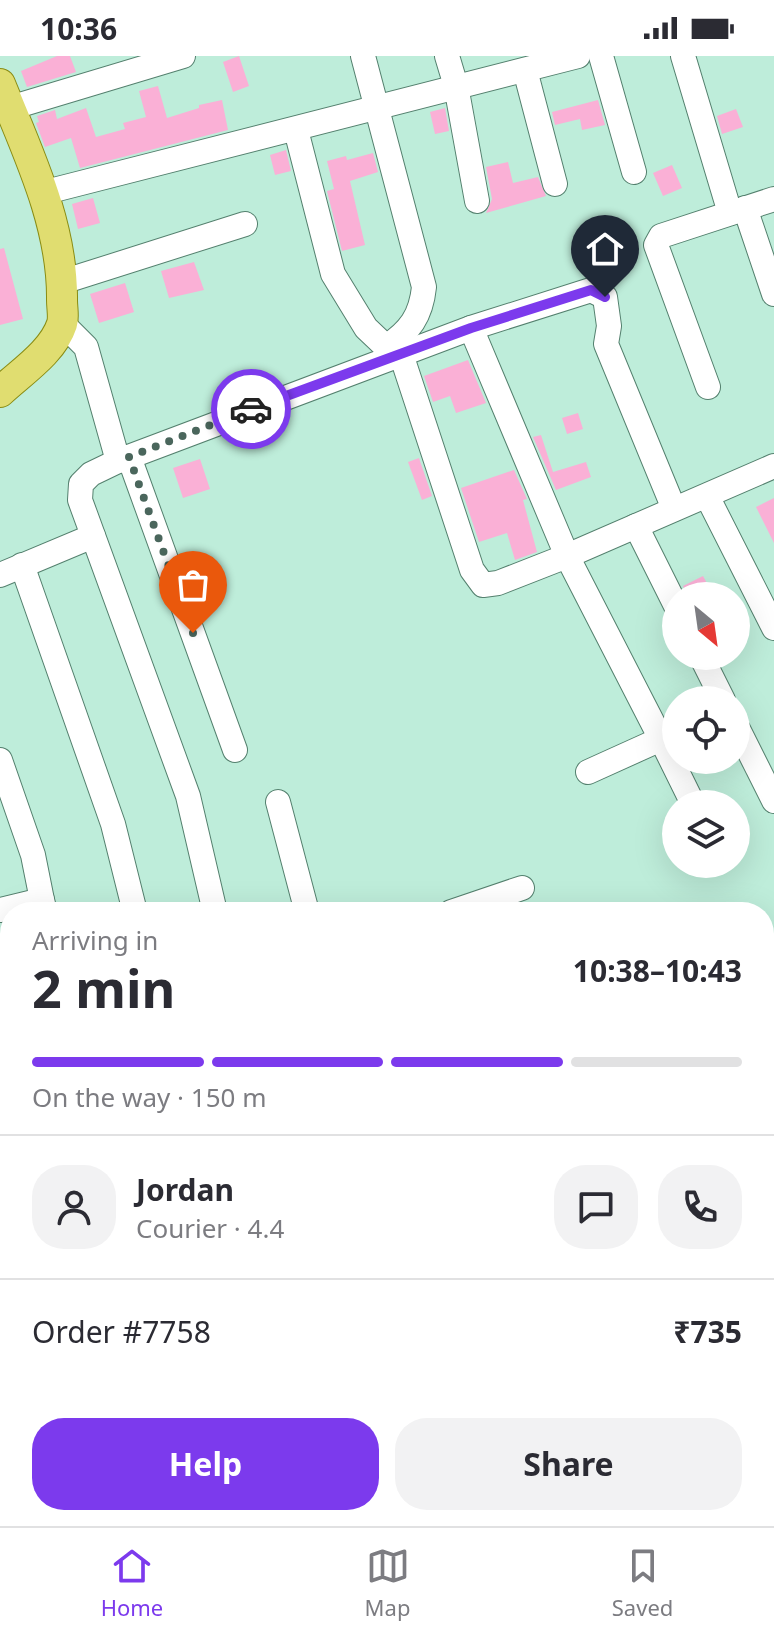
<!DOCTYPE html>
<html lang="en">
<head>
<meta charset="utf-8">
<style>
	:root { --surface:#fff; --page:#f2f2f3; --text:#2b2b33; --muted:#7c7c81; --line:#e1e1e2; --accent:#7c3aed }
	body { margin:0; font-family:"Noto Sans",sans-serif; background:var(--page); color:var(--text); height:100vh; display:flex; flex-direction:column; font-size:30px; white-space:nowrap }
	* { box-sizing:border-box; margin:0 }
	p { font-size:26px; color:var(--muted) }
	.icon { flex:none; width:44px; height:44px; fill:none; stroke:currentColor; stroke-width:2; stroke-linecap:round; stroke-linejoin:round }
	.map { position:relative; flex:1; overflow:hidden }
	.sheet { position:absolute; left:0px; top:846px; width:774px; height:624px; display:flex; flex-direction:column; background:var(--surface); border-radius:32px 32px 0 0; box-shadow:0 8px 32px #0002 }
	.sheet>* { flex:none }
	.needle { width:52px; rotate:151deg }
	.buttons { position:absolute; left:662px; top:526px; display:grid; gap:16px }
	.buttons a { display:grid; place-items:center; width:88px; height:88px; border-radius:50%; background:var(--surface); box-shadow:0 8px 32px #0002; font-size:40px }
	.pin { position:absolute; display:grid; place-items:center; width:68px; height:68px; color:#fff; margin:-82px -34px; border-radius:50% 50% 50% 0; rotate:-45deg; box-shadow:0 0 8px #0007 }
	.pin .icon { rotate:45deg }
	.courier { position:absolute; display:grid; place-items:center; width:80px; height:80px; margin:-40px; border:6px solid #7c3aed; border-radius:50%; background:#fff; color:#222; box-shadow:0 2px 10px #0007 }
	.overview em { font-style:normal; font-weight:700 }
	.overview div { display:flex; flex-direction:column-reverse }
	.overview { display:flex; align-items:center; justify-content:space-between; height:136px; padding:0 32px }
	h1 { font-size:52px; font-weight:700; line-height:60px }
	.bar { display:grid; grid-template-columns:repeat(4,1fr); gap:12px 8px; align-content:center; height:96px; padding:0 32px }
	.bar i { height:10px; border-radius:6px; background:var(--line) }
	.bar .active { background:var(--accent) }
	.bar p { grid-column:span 4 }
	.line { display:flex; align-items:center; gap:20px; padding:0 32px; border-top:2px solid var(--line) }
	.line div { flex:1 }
	.round { display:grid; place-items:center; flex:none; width:84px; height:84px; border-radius:32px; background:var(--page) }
	.button { display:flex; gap:16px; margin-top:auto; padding:16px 32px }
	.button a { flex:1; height:92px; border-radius:32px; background:var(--accent); color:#fff; font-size:32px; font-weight:700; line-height:92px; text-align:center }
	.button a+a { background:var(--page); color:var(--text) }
	.status { display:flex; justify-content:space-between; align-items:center; height:56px; padding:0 40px; background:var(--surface); direction:ltr }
	.status svg { height:22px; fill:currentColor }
	.tabs { display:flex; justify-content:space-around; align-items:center; height:112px; border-top:2px solid var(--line); background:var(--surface); font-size:22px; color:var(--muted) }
	.tabs a { display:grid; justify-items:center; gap:4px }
	.tabs .active { color:var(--accent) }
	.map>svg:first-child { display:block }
	.building { fill:#fab0d6 }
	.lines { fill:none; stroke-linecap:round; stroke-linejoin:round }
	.minor-casing { stroke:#54806e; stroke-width:26 }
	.major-casing { stroke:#898c13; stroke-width:32 }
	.minor { stroke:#fff; stroke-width:24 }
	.major { stroke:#e0dd70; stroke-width:30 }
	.done { stroke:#4a665c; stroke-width:8; stroke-dasharray:0 14.4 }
	.route { stroke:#7c3aed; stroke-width:10 }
</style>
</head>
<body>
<div class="status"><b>10:36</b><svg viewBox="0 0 49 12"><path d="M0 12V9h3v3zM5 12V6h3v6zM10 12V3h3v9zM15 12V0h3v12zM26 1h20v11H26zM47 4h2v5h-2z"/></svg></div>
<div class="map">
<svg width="774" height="1470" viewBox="0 0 774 1470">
	<rect width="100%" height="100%" fill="#beedda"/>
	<g class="building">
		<path d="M57,0h13l6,16 -49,15 -6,-16z"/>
		<path d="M239,0l10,30 -16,6 -10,-30z"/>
		<path d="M158,30l9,32 32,-10v-3l23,-5 6,30 -148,38 -9,-30 -26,9 -9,-24 3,-1 -2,-6 18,-6 2,9 29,-11 10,29 29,-8 -2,-6 23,-6 -7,-26z"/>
		<path d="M598,44l7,25 -23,5 -2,-11 -25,6 -3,-13z"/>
		<path d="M445,52l4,23 -14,3 -5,-22z"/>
		<path d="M736,53l7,18 -21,7 -5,-18z"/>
		<path d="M286,94l5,21 -16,4 -5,-20z"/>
		<path d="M373,97l5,19 -28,9 15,64 -23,6 -15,-60 7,-2 -7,-28 19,-5 1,4z"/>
		<path d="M508,106l5,21 25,-6 8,19 -60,17 6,-14 -6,-32z"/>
		<path d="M672,109l10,23 -19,8 -10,-23z"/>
		<path d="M93,142l7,25 -22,6 -6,-25z"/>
		<path d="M4,192l19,71 -23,6v-76z"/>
		<path d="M194,206l10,28 -35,8 -8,-27z"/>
		<path d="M125,227l9,29 -35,11 -9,-29z"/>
		<path d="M468,304l18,43 -30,10 -6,-17 -17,6 -9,-26z"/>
		<path d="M578,357l5,16 -16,5 -5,-16z"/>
		<path d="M541,379l12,37 33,-10 5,15 -35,13 -23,-53z"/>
		<path d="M419,402l13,38 -10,4 -14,-38z"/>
		<path d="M200,403l10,30 -27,9 -10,-30z"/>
		<path d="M514,414l13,29 -4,1 14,52 -22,8 -8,-27 -28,9 -18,-54z"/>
		<path d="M774,442v45l-18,-36z"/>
		<path d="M703,520l8,15 -10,5h-13l-5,-10z"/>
	</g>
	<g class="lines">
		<g class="minor-casing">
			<g id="minor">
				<path d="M363,0l61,231c-3,29 -14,44 -38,60"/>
				<path d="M447,0l9,30 21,115"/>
				<path d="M601,0l33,116"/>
				<path d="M683,0l47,157"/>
				<path d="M525,14l30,114"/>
				<path d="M10,52l173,-52"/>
				<path d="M296,74l37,144 33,54 20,19 5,11"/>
				<path d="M42,137l536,-137"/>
				<path d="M745,152l29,86"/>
				<path d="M62,226l183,-58"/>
				<path d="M62,267l24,24 32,114 353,-133 96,228 94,183 -73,33"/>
				<path d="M471,272l120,-38 14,7 4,29 -3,18 68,165"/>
				<path d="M401,298l71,216 11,15 15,-2 69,-27 207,-90"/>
				<path d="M708,331l-52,-142 5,-9 113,-37"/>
				<path d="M129,401l106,293"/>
				<path d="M118,405l-27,13 -10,10 -1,16 108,296 27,116"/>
				<path d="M707,440l67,132"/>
				<path d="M636,470l40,80"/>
				<path d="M22,509l91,259 22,88"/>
				<path d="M0,519l93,-39"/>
				<path d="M701,600l22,44"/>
				<path d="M736,669l38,76"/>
				<path d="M661,683l32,65"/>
				<path d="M0,704l33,95 9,45"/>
				<path d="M278,746l29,110"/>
				<path d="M0,854l42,-10 3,12"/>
				<path d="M451,856l71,-24"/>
				<path d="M0,1174l10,-10"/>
				<path d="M0,1222l10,-6"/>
				<path d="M764,1291l10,-5"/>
				<path d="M0,1308l10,44"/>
				<path d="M34,1460l3,10"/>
				<path d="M626,1470l5,-10"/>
			</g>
		</g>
		<g class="major-casing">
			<path id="major" d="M0,28c28,69 63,141 62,216 0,8 2,17 0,24 -9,28 -42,49 -62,68"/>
		</g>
		<use href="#minor" class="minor"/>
		<use href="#major" class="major"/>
	</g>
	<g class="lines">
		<path class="done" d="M193,577l-64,-176 122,-48"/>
		<path class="route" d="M251,353l220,-81 120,-38 14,7"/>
	</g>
</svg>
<div class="buttons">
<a><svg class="needle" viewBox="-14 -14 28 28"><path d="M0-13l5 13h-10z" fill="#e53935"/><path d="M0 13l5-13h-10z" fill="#7c7c81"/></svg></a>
<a><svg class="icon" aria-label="locate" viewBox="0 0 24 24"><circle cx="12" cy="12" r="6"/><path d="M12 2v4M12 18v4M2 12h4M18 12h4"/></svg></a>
<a><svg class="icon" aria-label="layers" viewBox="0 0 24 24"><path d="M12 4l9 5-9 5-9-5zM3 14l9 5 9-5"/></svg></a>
</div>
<div class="pin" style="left:193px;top:577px;background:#ea580c"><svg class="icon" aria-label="bag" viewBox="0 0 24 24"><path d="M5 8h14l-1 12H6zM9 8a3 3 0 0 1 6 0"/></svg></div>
<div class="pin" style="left:605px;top:241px;background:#1f2937"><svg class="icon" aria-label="home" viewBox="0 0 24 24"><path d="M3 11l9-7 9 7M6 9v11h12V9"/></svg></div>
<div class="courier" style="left:251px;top:353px"><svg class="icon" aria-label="car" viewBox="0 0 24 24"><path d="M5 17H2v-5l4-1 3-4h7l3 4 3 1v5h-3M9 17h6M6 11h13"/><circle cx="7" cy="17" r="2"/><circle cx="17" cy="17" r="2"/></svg></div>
<section class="sheet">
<div class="overview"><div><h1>2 min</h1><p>Arriving in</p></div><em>10:38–10:43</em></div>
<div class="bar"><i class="active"></i><i class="active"></i><i class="active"></i><i></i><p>On the way · 150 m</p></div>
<div class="line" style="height:144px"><a class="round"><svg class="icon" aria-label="person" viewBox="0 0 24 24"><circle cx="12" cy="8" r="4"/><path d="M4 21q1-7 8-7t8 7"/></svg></a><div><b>Jordan</b><p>Courier · 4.4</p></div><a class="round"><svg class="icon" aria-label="chat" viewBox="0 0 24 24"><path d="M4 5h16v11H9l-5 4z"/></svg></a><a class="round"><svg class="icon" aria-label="phone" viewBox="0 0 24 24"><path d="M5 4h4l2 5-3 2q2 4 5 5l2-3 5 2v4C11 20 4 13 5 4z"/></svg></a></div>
<div class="line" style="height:104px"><div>Order #7758</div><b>₹735</b></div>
<div class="button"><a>Help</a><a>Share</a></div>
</section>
</div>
<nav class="tabs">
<a class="active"><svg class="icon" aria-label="home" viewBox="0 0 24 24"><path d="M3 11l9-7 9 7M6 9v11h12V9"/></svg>Home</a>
<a><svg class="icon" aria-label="map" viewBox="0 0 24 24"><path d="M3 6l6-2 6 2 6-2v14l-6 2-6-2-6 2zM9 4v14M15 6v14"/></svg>Map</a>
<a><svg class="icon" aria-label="saved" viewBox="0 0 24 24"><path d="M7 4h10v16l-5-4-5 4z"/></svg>Saved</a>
</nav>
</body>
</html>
